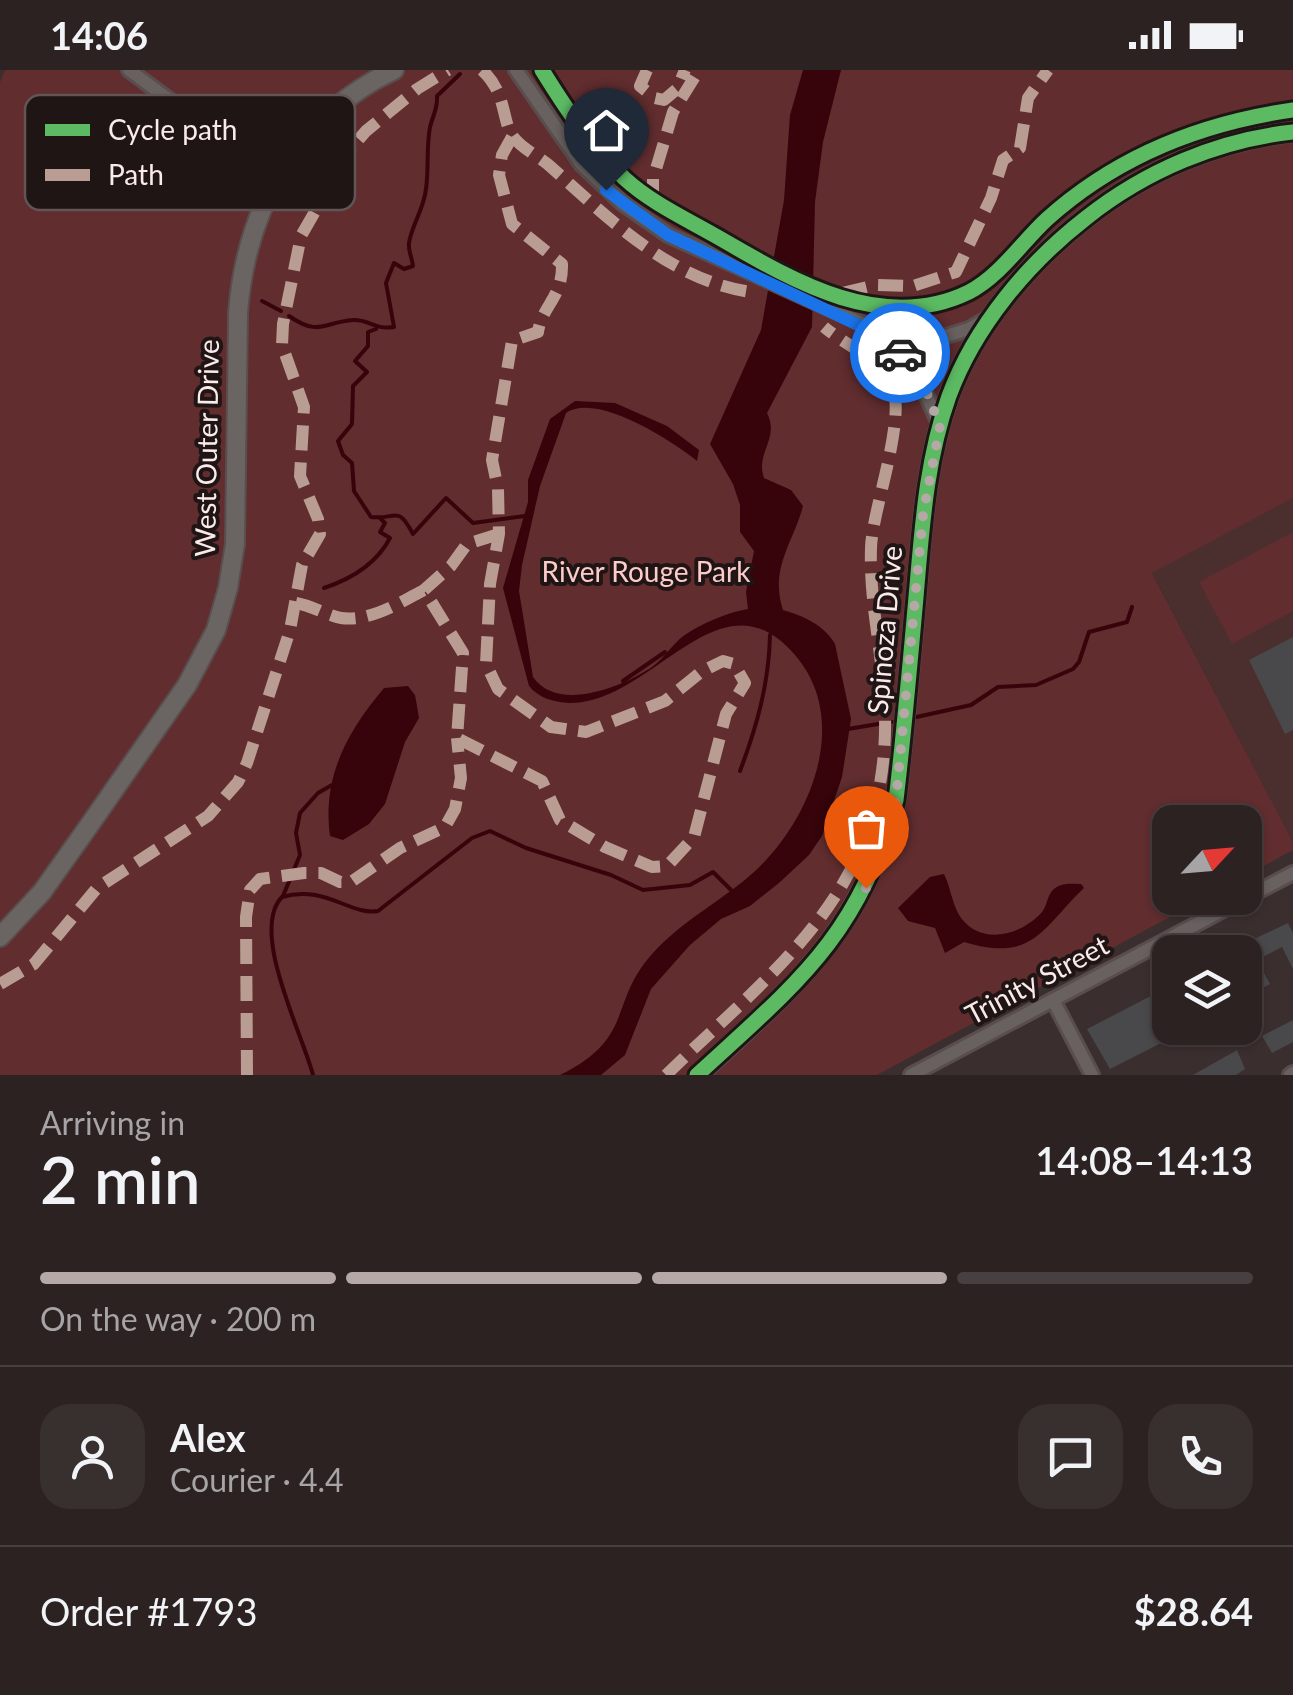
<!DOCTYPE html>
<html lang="en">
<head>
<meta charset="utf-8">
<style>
	:root { --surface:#2c2222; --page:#382f2f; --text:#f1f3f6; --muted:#a6a4a5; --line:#483f40; --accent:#b7a8a8 }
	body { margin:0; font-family:Lato,sans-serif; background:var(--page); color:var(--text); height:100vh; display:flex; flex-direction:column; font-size:38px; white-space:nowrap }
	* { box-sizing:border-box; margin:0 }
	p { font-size:32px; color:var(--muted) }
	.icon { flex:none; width:55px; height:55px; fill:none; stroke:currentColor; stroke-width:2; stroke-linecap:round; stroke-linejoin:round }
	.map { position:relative; height:1005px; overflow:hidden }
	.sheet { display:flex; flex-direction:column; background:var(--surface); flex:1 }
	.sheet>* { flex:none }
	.needle { width:65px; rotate:64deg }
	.controls { position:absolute; left:1152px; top:735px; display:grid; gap:20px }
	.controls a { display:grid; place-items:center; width:110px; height:110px; border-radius:20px; background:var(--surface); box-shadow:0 2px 8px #0004,0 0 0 2px var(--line); font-size:50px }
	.pin { position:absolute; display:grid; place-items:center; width:85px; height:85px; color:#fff; margin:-102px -42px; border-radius:50% 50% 50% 0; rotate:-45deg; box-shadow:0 0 10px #0007 }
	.pin .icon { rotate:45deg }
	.courier { position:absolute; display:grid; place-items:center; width:100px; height:100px; margin:-50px; border:8px solid #1a73e8; border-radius:50%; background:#fff; color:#222; box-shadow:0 2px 12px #0007 }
	.overview em { font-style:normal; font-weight:600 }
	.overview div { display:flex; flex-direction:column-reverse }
	.overview { display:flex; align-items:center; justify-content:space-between; height:170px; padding:0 40px }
	h1 { font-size:65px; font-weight:600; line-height:75px }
	.bar { display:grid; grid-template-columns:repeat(4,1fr); gap:15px 10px; align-content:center; height:120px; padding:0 40px }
	.bar i { height:12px; border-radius:8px; background:var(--line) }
	.bar .on { background:var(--accent) }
	.bar p { grid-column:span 4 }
	.line { display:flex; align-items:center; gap:25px; padding:0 40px; border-top:2px solid var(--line) }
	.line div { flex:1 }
	.round { display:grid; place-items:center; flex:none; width:105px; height:105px; border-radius:30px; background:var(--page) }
	.status { display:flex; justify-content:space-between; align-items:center; height:70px; padding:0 50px; background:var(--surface); direction:ltr }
	.status svg { height:28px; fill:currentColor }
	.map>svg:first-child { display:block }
	.built { fill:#4b2f2f }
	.green { fill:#612d2f }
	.water { fill:#36040a }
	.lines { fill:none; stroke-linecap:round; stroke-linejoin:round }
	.stream { stroke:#36040a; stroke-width:4 }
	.building { fill:#49484a }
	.street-casing { stroke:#594d4d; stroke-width:18 }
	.secondary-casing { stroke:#594d4d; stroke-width:22 }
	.street { stroke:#686160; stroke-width:12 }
	.secondary { stroke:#6a6463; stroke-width:18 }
	.quiet { stroke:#b99d93; stroke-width:12; stroke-dasharray:25 12; stroke-linecap:butt }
	.cycleway-casing { stroke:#201515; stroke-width:21 }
	.cycleway { stroke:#5cba63; stroke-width:15 }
	.done { stroke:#b7a8a8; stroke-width:10; stroke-dasharray:0 18 }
	.route { stroke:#1a73e8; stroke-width:12 }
	.labels { text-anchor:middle; stroke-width:8; stroke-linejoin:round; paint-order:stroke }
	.street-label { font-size:28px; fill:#faeae9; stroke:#201515 }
	.park-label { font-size:28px; fill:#fccbca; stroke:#201515 }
	.key { fill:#201515; stroke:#615555; stroke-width:2.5 }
	.key-label { font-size:28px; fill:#faeae9 }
</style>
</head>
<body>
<div class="status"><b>14:06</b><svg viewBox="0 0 49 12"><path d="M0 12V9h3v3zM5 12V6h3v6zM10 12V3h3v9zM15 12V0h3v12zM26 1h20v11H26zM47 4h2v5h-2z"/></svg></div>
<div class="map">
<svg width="1293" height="1005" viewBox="0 0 1293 1005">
	<rect width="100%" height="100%" fill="#3b2e2e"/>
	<path class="built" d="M1293,428v344l-141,-270z"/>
	<g class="green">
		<path d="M5,0h1288v428l-141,75 141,269v8l-48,26v-54h-75v76h35l-328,177h-877v-993z"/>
		<path d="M1293,462v79l-61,33 -33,-62z"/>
	</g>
	<g class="water">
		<path d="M803,0h38l-18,72 -8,60 -3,125 -45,86c13,26 -12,39 -3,65l27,12 12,16c-9,35 -34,63 -20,104 21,6 41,15 52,34l16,75 -9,58 -20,59 -13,19 -29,27 -30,24 -29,13 -31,26 -39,44 -26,66 -24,20h-41c76,-37 48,-73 93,-122 31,-34 69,-52 101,-81 56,-51 98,-151 41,-217 -75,-88 -142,49 -226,48 -16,-1 -30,-5 -40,-17l-26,-98 25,-86v-22l22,-61 25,-18 40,2 52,23 32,24 -2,11c-25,-20 -100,-69 -131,-48l-26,73 -18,79 -3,26 14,86c25,36 89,10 119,-10 15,-11 21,-26 39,-36 17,-10 38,-19 57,-22l-2,-17 8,-41 -14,-19v-27l-7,-21 -23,-40 51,-114 23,-130 6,-85z"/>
		<path d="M408,616l7,9 4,23 -14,24 -20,62 -16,20 -26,16 -13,-4c-8,-59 17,-104 54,-148z"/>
		<path d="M944,804c7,14 8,31 17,44 21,28 61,17 81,-6 5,-6 5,-15 10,-21 8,-9 19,-7 29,-7l3,4c-42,40 -50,75 -120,54l-19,11 -10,-25 -27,-7 -10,-13 32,-31z"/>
	</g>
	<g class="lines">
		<g class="stream">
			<path d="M262,231l19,10"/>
			<path d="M289,246c30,21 35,6 64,4 16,-1 21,10 41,7l-8,-44 8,-20 10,6 9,-3c-1,-8 -5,-16 -4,-23 3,-19 15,-34 17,-54 3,-21 0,-41 4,-62 3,-12 8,-19 7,-31l23,-22"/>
			<path d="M376,259l-8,3v14l-13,15 12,11 -14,14 -1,38 -14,17 5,14 9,8 2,28 17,26c26,3 26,-13 42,17l33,-36 27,25 52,-7"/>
			<path d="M324,518c27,-9 53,-25 66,-50l-10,-6 5,-9 -5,-5"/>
			<path d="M623,611l42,-29"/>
			<path d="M912,648l59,-13 27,-18 38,-2 37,-16 6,-7 10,-30 38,-10 5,-15"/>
			<path d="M893,652h2"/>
			<path d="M848,659l30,-5"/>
			<path d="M740,701c17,-45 29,-88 30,-136"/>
			<path d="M283,826l17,-41 -4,-22 4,-20 18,-20 14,-8"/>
			<path d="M313,1005c-10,-40 -64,-144 -31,-178 42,-13 69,19 96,14l94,-73 18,-7 36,17 85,27 32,15 47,-5 23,-13 20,20"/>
		</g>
	</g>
	<g class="building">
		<path d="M1293,567v93l-8,4 -36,-74z"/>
		<path d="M1288,853l5,10v36l-11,-22 -25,13 13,24 -13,7 -2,-6 -10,5v-38h-18z"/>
		<path d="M1170,916l3,51 -63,32 -23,-40z"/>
		<path d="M1293,950v22l-21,11 -10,-17z"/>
		<path d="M1237,980l8,19 -9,6h-43z"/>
	</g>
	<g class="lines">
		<g class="street-casing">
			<g id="street">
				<path d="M129,0l146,108"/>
				<path d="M516,0l66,95 40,38 46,32 224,102 44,2 33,-10 19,-11"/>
				<path d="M882,268l35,36 22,50"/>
				<path d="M1053,930l39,75"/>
				<path d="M911,1005l382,-202"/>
				<path d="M1290,1005l3,-2"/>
			</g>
		</g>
		<g class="secondary-casing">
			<g id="secondary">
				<path d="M0,867l42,-45 51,-72 94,-135 29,-55 12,-42 7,-44 3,-231c8,-105 58,-196 156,-243"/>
				<path d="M703,1005l-2,-3c98,-90 158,-138 195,-272 8,-67 14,-135 20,-203 6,-68 10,-137 33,-201 26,-70 79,-133 137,-178 59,-47 132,-78 207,-86"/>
			</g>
		</g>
		<use href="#street" class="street"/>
		<use href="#secondary" class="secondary"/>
		<g class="quiet">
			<path d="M482,0c26,24 19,52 32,68 10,12 26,19 37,29 57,51 120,114 200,125"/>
			<path d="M647,0l-7,16 15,12 9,2 13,-11 8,-19"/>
			<path d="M657,131l-4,-1v-21l20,-67 26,-42"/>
			<path d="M842,223l34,-8 37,1 43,-14 35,-74 12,-38 17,-12 8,-50 20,-28"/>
			<path d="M499,464l-32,10 -16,22 -27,24 39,63 -6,85 85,43 18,39 45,27 47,20 15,-1 27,-29 32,-123 19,-31 -11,-19 -11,-3 -22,11 -36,29 -79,31 -35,-5 -53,-38 -12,-25 4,-80 9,-50 -1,-45 -6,-29 20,-119 26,-9c4,-26 25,-35 24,-68l-50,-40 -13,-49 3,-20 10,-18"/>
			<path d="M296,533c17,3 32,13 45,15 29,4 60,-16 83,-28"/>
			<path d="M0,914l34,-20 63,-76 111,-72 30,-34 9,-19 43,-133 12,-65 18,-31 -2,-15 -18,-43 4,-69 -22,-62 1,-21 18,-88 51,-89 14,-16 51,-42 31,-19"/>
			<path d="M247,1005l-1,-158 4,-27 10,-11 44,-6h17l19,9h11l49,-34 45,-21 10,-18 6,-31 -4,-40"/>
			<path d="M666,1005c113,-110 223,-186 219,-361 -1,-55 -16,-110 -14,-166 1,-40 40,-139 18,-170 -14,-20 -46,-35 -65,-51"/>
		</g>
		<g class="cycleway-casing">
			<g id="cycleway">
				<path d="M542,0c24,39 49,76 82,108 26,24 60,40 90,57 76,44 167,100 255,57 31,-16 53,-50 78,-73 70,-63 154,-96 246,-109"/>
				<path d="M697,1005c100,-92 161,-137 199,-275 8,-67 14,-135 20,-203 6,-68 10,-137 33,-201 26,-70 79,-133 137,-178 59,-47 132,-78 207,-86"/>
			</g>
		</g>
		<use href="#cycleway" class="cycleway"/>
	</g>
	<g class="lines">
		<path class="done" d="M866,818l30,-88 27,-285 17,-89 -15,-38 -25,-35"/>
		<path class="route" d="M606,120l62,45 205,97 27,21"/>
	</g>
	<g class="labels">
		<g class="street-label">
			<text transform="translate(207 378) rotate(-89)" y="10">West Outer Drive</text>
			<text transform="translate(885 560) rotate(-85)" y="10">Spinoza Drive</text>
			<text transform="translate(1037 910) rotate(-28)" y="10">Trinity Street</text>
		</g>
		<g class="park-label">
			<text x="646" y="512">River Rouge Park</text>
		</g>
	</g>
	<rect x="25" y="25" width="330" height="115" rx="15" class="key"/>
	<rect x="45" y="54" width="45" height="12" fill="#5cba63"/>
	<rect x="45" y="99" width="45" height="12" fill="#b99d93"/>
	<g class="key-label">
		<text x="108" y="70">Cycle path</text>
		<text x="108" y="115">Path</text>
	</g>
</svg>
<div class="controls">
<a><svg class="needle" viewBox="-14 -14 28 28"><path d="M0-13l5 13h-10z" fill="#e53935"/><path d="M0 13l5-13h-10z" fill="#a6a4a5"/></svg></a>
<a><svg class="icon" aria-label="layers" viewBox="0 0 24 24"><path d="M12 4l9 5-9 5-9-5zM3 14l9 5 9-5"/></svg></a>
</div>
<div class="pin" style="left:866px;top:818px;background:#ea580c"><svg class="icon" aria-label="bag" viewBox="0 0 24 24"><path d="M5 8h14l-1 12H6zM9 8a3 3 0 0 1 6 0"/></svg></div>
<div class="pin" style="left:606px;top:120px;background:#1f2937"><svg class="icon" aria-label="home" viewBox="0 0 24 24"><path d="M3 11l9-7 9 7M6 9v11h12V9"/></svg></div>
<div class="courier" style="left:900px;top:283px"><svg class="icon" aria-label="car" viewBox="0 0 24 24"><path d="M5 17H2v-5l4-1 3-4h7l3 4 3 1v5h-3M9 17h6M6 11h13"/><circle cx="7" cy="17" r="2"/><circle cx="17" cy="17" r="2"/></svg></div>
</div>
<section class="sheet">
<div class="overview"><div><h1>2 min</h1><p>Arriving in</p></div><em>14:08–14:13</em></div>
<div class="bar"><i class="on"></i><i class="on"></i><i class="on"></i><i></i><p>On the way · 200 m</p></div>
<div class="line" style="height:180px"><a class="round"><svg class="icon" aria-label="person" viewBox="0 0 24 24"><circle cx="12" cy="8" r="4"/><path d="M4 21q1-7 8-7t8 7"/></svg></a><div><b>Alex</b><p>Courier · 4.4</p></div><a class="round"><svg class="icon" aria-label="chat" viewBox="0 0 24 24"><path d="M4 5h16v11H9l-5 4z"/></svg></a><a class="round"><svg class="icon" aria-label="phone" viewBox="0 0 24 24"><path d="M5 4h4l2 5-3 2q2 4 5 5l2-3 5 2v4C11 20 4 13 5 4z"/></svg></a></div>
<div class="line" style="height:130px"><div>Order #1793</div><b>$28.64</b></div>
</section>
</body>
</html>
